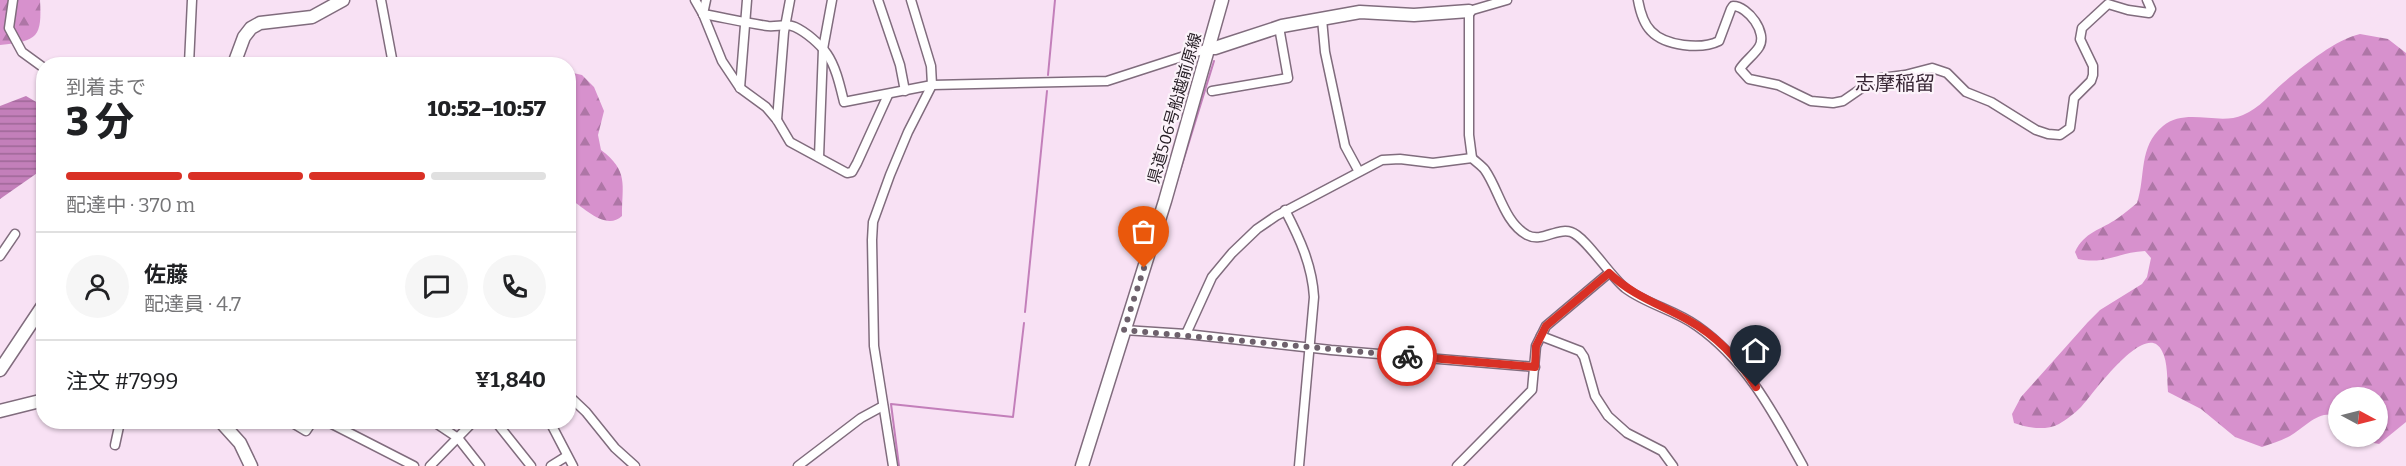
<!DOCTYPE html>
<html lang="ja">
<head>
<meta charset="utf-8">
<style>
	:root { --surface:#fff; --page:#f6f6f6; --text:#202124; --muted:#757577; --line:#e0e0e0; --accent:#d93025 }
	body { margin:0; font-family:Bitter,"Noto Sans JP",serif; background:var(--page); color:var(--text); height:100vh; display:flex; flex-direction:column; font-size:22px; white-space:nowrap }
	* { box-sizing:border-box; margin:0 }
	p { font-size:20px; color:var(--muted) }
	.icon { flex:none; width:33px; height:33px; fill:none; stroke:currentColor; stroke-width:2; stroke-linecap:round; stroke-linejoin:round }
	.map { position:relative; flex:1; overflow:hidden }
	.panel { position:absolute; left:36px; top:57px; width:540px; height:372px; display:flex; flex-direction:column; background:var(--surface); border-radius:24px; box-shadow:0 2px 4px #0004 }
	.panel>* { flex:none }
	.needle { width:39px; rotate:97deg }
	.buttons { position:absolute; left:2328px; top:387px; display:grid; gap:12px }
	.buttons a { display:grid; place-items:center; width:60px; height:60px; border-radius:50%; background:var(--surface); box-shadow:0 2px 4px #0004; font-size:30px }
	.pin { position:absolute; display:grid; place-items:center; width:51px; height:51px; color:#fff; margin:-62px -26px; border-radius:50% 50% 50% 0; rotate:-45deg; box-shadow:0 0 6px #0007 }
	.pin .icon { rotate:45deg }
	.courier { position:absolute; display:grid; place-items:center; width:60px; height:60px; margin:-30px; border:4px solid #d93025; border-radius:50%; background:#fff; color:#222; box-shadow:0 2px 8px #0007 }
	.head em { font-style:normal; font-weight:800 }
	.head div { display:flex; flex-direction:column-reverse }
	.head { display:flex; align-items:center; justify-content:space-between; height:102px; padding:0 30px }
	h1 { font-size:39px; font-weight:800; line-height:45px }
	.bar { display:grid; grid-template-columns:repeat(4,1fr); gap:9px 6px; align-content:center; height:72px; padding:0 30px }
	.bar i { height:8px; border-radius:4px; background:var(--line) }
	.bar .on { background:var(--accent) }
	.bar p { grid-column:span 4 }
	.line { display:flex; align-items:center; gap:15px; padding:0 30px; border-top:2px solid var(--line) }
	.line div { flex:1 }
	.round { display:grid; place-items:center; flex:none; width:63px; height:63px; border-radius:32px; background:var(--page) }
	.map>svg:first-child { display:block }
	.forest { fill:url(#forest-firs) }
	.water { fill:url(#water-rules) }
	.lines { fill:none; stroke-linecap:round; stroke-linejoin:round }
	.stream { stroke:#c37fba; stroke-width:2 }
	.street-casing { stroke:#806c7d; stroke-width:11 }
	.secondary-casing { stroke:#806c7d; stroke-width:15 }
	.street { stroke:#fff; stroke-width:8 }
	.secondary { stroke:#fff; stroke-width:12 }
	.done { stroke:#6e616c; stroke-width:6; stroke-dasharray:0 10.8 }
	.route { stroke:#d93025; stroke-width:8 }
	.labels { text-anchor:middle; stroke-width:4.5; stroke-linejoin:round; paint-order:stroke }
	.street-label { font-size:16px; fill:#241c23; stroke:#fcf3fa }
	.quarter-label { font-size:20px; fill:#372634; stroke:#fcf3fa }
</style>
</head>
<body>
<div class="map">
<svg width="2406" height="466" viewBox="0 0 2406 466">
	<defs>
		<pattern id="forest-firs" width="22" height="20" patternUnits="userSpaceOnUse" patternTransform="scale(1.5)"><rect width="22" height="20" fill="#d791cd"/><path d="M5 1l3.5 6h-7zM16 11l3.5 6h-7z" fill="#ae76a6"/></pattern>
		<pattern id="water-rules" width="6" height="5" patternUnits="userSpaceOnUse" patternTransform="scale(1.5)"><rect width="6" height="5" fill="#c37fba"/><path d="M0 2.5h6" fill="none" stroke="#9e6797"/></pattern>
	</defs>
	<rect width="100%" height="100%" fill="#f8e1f4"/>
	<g class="forest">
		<path d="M0,0h40c2,37 -2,41 -40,45z"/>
		<path d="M2360,34l28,5 18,14v369l-27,22 -10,-2 -6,-5 15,-1v-38h-40v18c-19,-7 -33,11 -48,20 -9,5 -19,8 -28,11l-27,-10 -34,-28 -33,-17c-1,-12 0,-30 -6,-41 -16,-34 -71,46 -81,56 -6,6 -15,13 -22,17 -14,7 -31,4 -45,-1l-2,-9 9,-17 67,-75 12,-12 42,-26 5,-7 4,-19 -6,-7c-26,1 -39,14 -67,8l-3,-7c9,-20 26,-22 43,-34 7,-5 13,-10 19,-15 9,-27 1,-56 26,-77 23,-19 56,0 80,-11 17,-7 27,-21 40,-32 19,-16 53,-44 77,-49z"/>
		<path d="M569,72l13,3 12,12 10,24 -6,24 3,15c28,21 21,34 21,66 -16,15 -38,-8 -53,-18z"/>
	</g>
	<path class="water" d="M26,96l17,10v63l-43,30v-93z"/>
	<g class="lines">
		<g class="stream">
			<path d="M1048,75l7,-75"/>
			<path d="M1161,233l53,-172"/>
			<path d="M1025,312l22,-221"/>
			<path d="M899,466l-8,-62 122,13 11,-94"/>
		</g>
		<g class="street-casing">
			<g id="street">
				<path d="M13,0l-4,28 13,24 22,16"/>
				<path d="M381,0l12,64"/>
				<path d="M695,0l8,14 19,47 18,27 26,19 11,13 13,22 57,31 5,-1 5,-9 31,-68"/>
				<path d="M878,0l22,65 5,26"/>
				<path d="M1507,0l-38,11v124l3,23c4,4 10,8 13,12 14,20 19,52 42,65 15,8 30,-8 44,-3 15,5 38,43 54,56 21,16 50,22 72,38 50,35 77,88 106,140"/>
				<path d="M1638,0c2,11 5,23 13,31 14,15 50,19 68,10l12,-32 2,-3c15,0 35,27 26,41 -5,8 -14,14 -19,22l9,10 29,6 33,16 22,2 10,-2 29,-20 9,-3 24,-3 27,-7 15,5 19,19 25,10 45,28 12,4 12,1 10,-7 4,-30 17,-17 2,-6v-9l-13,-27 2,-11 26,-24 20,6 21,3 2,-4 -4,-9"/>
				<path d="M703,14c22,4 43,9 65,12 9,1 18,-3 27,1 11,5 25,17 32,27 9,13 13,32 17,48l88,-17 175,-4 102,-33"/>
				<path d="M703,14l3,-14"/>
				<path d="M1322,19l3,33 20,94 13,24"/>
				<path d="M189,64l3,-64"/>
				<path d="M740,88l7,-88"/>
				<path d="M1212,91l76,-13 -9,-51"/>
				<path d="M777,120l7,-88 6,-32"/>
				<path d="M819,157l4,-108 9,-49"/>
				<path d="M1285,210c15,29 27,55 29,87l-15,169"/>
				<path d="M0,256l15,-22"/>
				<path d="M1124,330l62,4 26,-57 20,-24 25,-24 19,-13 106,-56 18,-1 33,4 39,-5"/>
				<path d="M1186,334l145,16 204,17"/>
				<path d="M1541,336l39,15 4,6 11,39 13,20 19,17 35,18 11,15"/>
				<path d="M568,395l18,17 29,36 20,18"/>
				<path d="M291,422l15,9 6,-9"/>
				<path d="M328,422l86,44"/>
				<path d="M434,422l24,16 22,28"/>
				<path d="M496,422l35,44"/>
				<path d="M550,422l23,44"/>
				<path d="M115,445l5,-23"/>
				<path d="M430,466l43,-44"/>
				<path d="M551,466l16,-10"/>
				<path d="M798,466l63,-48 22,-12"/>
				<path d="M893,466l-19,-120 -2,-106 1,-18 17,-47 18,-43 24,-47 -1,-19 -20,-66"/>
				<path d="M1457,466l75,-76 4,-44 10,-20 63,-53"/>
			</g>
		</g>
		<g class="secondary-casing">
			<g id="secondary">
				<path d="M1209,48h6l67,-22 78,-14 54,3 55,-4"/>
				<path d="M234,64l10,-27 7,-9 9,-5 52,-6 31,-17"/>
				<path d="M0,370l44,-66"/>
				<path d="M0,411l44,-11"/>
				<path d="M221,422l19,21 11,23"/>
				<path d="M1082,466l83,-265 57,-201"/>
			</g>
		</g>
		<use href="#street" class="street"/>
		<use href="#secondary" class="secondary"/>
	</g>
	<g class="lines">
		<path class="done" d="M1144,268l-20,62 283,26"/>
		<path class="route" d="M1407,356l128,11 1,-21 10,-20 63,-53c24,23 50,31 79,47 27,15 51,40 68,67"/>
	</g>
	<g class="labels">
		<g class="street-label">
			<text transform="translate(1174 108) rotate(-74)" y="6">県道506号船越前原線</text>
		</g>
		<g class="quarter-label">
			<text x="1895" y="90">志摩稲留</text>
		</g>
	</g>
</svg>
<div class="buttons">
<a><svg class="needle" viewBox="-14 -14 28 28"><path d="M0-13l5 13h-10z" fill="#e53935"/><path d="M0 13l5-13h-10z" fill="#757577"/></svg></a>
</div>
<div class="pin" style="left:1144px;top:268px;background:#ea580c"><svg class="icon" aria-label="bag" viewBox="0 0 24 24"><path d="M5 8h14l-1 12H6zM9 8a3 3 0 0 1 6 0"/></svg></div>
<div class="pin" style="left:1756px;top:387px;background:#1f2937"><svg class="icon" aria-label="home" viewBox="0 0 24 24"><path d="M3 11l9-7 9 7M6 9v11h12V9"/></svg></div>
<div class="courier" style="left:1407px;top:356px"><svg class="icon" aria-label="bike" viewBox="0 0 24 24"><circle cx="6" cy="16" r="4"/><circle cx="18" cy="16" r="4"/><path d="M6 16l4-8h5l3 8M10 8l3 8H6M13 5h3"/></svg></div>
<section class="panel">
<div class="head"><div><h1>3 分</h1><p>到着まで</p></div><em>10:52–10:57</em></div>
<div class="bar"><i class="on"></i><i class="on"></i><i class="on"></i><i></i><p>配達中 · 370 m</p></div>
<div class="line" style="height:108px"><a class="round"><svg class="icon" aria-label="person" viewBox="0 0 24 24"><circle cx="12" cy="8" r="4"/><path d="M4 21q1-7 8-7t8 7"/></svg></a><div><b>佐藤</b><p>配達員 · 4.7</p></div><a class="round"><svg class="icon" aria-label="chat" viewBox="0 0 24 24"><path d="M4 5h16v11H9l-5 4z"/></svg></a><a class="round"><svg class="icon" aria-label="phone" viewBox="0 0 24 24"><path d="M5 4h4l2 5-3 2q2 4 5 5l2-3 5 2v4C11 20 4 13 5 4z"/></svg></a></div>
<div class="line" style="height:78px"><div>注文 #7999</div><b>¥1,840</b></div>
</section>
</div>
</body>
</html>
